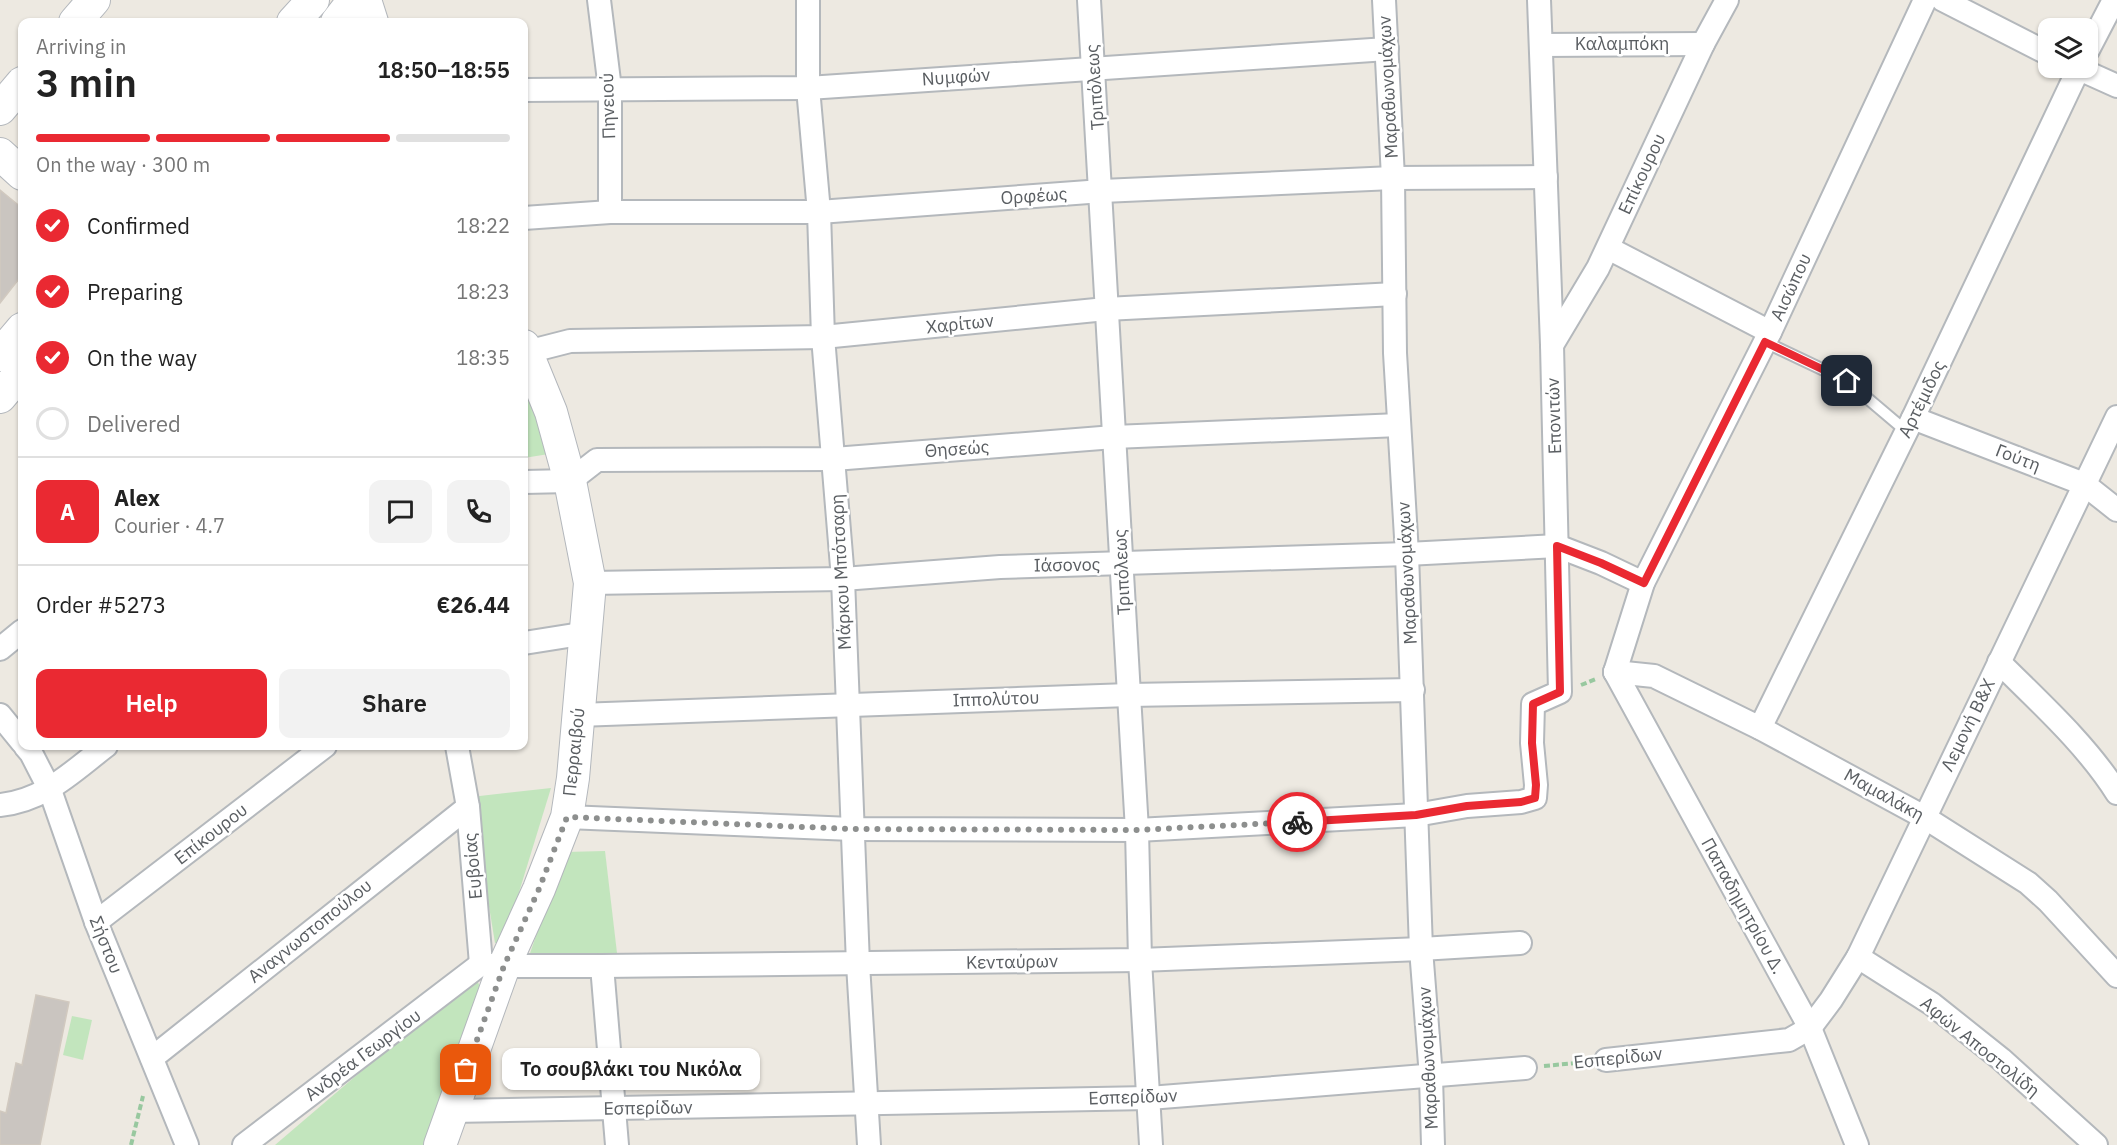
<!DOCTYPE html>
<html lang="en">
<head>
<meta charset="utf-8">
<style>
	:root { --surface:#fff; --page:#f2f2f2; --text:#222; --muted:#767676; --line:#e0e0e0; --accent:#ea2932 }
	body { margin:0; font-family:"IBM Plex Sans",sans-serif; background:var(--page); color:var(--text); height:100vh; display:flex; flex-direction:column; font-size:22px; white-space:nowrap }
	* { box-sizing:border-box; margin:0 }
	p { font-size:20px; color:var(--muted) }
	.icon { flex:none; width:33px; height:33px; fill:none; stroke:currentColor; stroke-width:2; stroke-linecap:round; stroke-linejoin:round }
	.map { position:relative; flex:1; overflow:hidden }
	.side { position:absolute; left:18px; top:18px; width:510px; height:732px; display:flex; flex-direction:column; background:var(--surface); border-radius:12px; box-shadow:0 2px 4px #0004 }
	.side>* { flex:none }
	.fabs { position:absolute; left:2038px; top:18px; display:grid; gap:12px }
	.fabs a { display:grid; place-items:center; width:60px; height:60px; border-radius:12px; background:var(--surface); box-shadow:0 2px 4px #0004; font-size:30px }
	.pin { position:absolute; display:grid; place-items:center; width:51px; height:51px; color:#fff; margin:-26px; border-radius:12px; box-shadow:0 3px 9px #0006 }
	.courier { position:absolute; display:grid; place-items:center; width:60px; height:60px; margin:-30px; border:4px solid #ea2932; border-radius:50%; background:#fff; color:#222; box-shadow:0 2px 8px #0007 }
	.bubble { position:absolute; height:42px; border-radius:12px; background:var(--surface); box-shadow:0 2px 4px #0004; font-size:20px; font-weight:600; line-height:42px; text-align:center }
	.summary em { font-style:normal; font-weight:600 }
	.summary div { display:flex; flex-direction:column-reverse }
	.summary { display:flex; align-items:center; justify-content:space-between; height:102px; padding:0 18px }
	h1 { font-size:39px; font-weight:600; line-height:45px }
	.bar { display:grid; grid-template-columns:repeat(4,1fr); gap:9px 6px; align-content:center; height:72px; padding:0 18px }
	.bar i { height:8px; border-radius:4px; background:var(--line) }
	.bar .active { background:var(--accent) }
	.bar p { grid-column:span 4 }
	.line { display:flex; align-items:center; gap:15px; padding:0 18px; border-top:2px solid var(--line) }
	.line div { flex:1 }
	.round { display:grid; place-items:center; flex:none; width:63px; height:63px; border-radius:12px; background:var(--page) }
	ol { padding:0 18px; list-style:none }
	li { display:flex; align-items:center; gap:18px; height:66px }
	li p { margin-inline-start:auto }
	li .icon { padding:6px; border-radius:50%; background:var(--accent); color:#fff; stroke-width:4 }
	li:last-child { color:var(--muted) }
	li i { width:33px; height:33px; border:3px solid var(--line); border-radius:50% }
	.button { display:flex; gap:12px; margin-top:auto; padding:12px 18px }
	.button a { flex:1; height:69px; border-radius:12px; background:var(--accent); color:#fff; font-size:24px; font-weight:600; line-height:69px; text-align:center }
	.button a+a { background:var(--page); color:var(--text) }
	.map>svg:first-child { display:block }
	.green { fill:#c2e5bd }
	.building { fill:#cac5c0; stroke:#d1c9bf; stroke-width:1.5 }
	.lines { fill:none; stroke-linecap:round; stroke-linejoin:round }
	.lane-casing { stroke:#b4b8bc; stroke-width:14 }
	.street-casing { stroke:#b4b8bc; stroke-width:26 }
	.secondary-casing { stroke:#b3b7bc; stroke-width:34 }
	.path { stroke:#98c89f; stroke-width:4; stroke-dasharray:6 3; stroke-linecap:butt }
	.lane { stroke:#fff; stroke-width:10 }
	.street { stroke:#fff; stroke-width:22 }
	.secondary { stroke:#fff; stroke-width:32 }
	.done { stroke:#8d8f8e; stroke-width:6; stroke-dasharray:0 10.8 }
	.route { stroke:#ea2932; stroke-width:8 }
	.labels { text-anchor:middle; stroke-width:5; stroke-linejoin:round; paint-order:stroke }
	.street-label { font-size:18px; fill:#5a5e62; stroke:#fff }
</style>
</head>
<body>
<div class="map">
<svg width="2117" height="1145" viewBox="0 0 2117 1145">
	<rect width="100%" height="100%" fill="#ede9e1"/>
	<g class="green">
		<path d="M524,374l37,78 -37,6z"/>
		<path d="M551,788l-47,153 -9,2 -24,-146z"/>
		<path d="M605,851l12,102 -89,6 37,-107z"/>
		<path d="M474,975l8,15 -59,155h-148z"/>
		<path d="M72,1016l20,4 -9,40 -20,-5z"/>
	</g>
	<g class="building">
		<path d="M0,190l22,18v67l-22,28z"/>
		<path d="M36,995l33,7 -29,143h-40v-34l6,2 10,-50 6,2z"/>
	</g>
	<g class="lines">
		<g class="lane-casing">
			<path id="lane" d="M1765,342l82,39 59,50"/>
		</g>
		<g class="street-casing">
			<g id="street">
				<path d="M599,0l11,89v123"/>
				<path d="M808,0v88l11,124 4,125 20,242 15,385 11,181"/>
				<path d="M1089,0l40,695 8,135 3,130 11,185"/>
				<path d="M1384,0l9,178 2,175 12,201 14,395 10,128 2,68"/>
				<path d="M1943,0l106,54"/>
				<path d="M1541,45l162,-1"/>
				<path d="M2088,50l26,-50"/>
				<path d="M2077,68l40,18"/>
				<path d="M524,90l284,-2 579,-39"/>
				<path d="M524,218l86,-6h209l283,-21 291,-13 153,-1"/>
				<path d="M1608,248l162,84"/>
				<path d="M1552,345l46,-77 105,-224 24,-44"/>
				<path d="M527,352l43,-11 253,-4 283,-28 289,-15"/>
				<path d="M1913,418l171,66 33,26"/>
				<path d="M524,482l46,-1 27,-21 237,-1 280,-22 285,-12"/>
				<path d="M590,583l253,-4 157,-12 407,-13 150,-8 44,17 42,20"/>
				<path d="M524,643l63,-10"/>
				<path d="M0,649l22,-18"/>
				<path d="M1999,662c41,41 87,82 118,131"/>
				<path d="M1615,672l28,-89 127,-251 155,-332"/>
				<path d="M1615,672l39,4 106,52 164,89 104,66 20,18 69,75"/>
				<path d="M1615,672l195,356 47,117"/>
				<path d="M0,715l22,27"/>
				<path d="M578,715l551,-20 284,-5"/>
				<path d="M1760,728l153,-310 166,-350"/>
				<path d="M25,746l6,7 19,37 46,132 91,223"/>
				<path d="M457,746l11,61 13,157 23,2h98l538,-6 281,-11 99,-6"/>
				<path d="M0,805c44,-4 73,-34 106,-59"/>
				<path d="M567,817l285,12 285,1 279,-15 51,-9 54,-4 14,-4 1,-13 -4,-42 1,-39 27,-12 -8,-347 -13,-345"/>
				<path d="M96,922l229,-176"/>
				<path d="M1858,957l74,47 69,55 95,86"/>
				<path d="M602,966l15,179"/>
				<path d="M152,1058l316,-251"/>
				<path d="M1606,1060l183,-20 21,-12 21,-28 27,-43 259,-540"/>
				<path d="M451,1111l698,-13 376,-30"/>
				<path d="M244,1145l237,-181"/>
			</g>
		</g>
		<g class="secondary-casing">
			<g id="secondary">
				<path d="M365,0l7,22"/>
				<path d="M75,22l19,-22"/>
				<path d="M293,22l20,-22"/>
				<path d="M337,22l17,-22"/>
				<path d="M0,109l22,-26"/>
				<path d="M0,154l22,20"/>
				<path d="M0,355l22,-26"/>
				<path d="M0,397l22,-26"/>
				<path d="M440,1145l64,-179 35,-77 28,-72 6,-39 17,-195 -20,-102 -19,-69 -27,-66"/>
			</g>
		</g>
		<g class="path">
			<path d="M1581,685l15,-6"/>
			<path d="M1544,1066l43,-4"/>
			<path d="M131,1145l12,-49"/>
		</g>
		<use href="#lane" class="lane"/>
		<use href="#street" class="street"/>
		<use href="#secondary" class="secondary"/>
	</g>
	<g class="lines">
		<path class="done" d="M466,1070l38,-104 35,-77 28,-72 285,12 285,1 160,-8"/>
		<path class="route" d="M1297,822l119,-7 51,-9 54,-4 14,-4 1,-13 -4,-42 1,-39 27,-12 -3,-146 44,17 43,20 121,-241 82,39"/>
	</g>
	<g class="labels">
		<g class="street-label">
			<text x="1622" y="50">Καλαμπόκη</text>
			<text transform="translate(956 77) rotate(-4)" y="6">Νυμφών</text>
			<text transform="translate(1095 87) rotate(-94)" y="6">Τριπόλεως</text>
			<text transform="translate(1388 87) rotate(-93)" y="6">Μαραθωνομάχων</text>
			<text transform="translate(608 106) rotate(-92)" y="6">Πηνειού</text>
			<text transform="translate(1642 174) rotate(-65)" y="6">Επίκουρου</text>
			<text transform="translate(1034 196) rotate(-4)" y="6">Ορφέως</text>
			<text transform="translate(1791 287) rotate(-65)" y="6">Αισώπου</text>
			<text transform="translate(960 324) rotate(-6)" y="6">Χαρίτων</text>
			<text transform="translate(1922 399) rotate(-64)" y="6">Αρτέμιδος</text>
			<text transform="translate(1554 416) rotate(-92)" y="6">Επονιτών</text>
			<text transform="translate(957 449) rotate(-4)" y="6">Θησεώς</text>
			<text transform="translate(2018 458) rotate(21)" y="6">Γούτη</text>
			<text transform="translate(1067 565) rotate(-1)" y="6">Ιάσονος</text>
			<text transform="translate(841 572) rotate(-93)" y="6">Μάρκου Μπότσαρη</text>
			<text transform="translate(1122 572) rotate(-93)" y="6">Τριπόλεως</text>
			<text transform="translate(1407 573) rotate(-93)" y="6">Μαραθωνομάχων</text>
			<text transform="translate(996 699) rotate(-2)" y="6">Ιππολύτου</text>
			<text transform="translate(1968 725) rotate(-64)" y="6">Λεμονή Β&amp;Χ</text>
			<text transform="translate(574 752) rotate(-84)" y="6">Περραιβού</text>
			<text transform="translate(1884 795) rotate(29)" y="6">Μαμαλάκη</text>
			<text transform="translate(211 834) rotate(-38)" y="6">Επίκουρου</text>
			<text transform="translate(473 866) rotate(-95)" y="6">Ευβοίας</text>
			<text transform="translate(1743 906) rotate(61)" y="6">Παπαδημητρίου Δ.</text>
			<text transform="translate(310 931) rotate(-39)" y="6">Αναγνωστοπούλου</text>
			<text transform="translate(106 945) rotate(68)" y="6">Σήστου</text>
			<text transform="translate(1012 962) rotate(-1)" y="6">Κενταύρων</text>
			<text transform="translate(1980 1047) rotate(39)" y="6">Αφών Αποστολίδη</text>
			<text transform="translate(363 1055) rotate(-37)" y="6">Ανδρέα Γεωργίου</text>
			<text transform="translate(1428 1058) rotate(-93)" y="6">Μαραθωνομάχων</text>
			<text transform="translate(1618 1058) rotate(-6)" y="6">Εσπερίδων</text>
			<text transform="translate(1133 1097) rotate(-2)" y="6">Εσπερίδων</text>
			<text transform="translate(648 1108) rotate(-1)" y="6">Εσπερίδων</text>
		</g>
	</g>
</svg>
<div class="fabs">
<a><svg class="icon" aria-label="layers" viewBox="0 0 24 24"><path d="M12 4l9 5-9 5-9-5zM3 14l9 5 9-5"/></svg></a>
</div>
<div class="pin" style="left:466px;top:1070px;background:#ea580c"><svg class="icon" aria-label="bag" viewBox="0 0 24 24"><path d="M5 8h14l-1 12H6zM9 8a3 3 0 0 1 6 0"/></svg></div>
<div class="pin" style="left:1847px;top:381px;background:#1f2937"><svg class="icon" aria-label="home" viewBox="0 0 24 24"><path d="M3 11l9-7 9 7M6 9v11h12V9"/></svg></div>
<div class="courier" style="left:1297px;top:822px"><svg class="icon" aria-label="bike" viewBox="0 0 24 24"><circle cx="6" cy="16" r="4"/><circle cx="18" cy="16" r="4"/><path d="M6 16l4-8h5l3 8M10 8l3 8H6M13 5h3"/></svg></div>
<div class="bubble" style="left:502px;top:1048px;width:258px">Το σουβλάκι του Νικόλα</div>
<section class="side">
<div class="summary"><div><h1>3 min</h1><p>Arriving in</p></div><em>18:50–18:55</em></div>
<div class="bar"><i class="active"></i><i class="active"></i><i class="active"></i><i></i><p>On the way · 300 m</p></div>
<ol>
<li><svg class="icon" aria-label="check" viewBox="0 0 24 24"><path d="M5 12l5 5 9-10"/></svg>Confirmed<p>18:22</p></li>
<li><svg class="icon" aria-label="check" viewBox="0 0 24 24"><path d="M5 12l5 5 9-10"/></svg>Preparing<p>18:23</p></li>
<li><svg class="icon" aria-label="check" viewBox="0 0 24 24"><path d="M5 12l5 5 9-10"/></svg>On the way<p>18:35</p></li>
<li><i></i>Delivered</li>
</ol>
<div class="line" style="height:108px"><b class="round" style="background:var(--accent);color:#fff">A</b><div><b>Alex</b><p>Courier · 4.7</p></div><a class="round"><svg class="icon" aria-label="chat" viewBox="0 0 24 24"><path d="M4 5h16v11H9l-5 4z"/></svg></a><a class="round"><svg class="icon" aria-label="phone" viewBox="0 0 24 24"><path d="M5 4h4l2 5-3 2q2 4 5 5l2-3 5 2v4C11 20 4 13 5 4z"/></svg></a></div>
<div class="line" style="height:78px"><div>Order #5273</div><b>€26.44</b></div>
<div class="button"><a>Help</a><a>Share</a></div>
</section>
</div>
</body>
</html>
